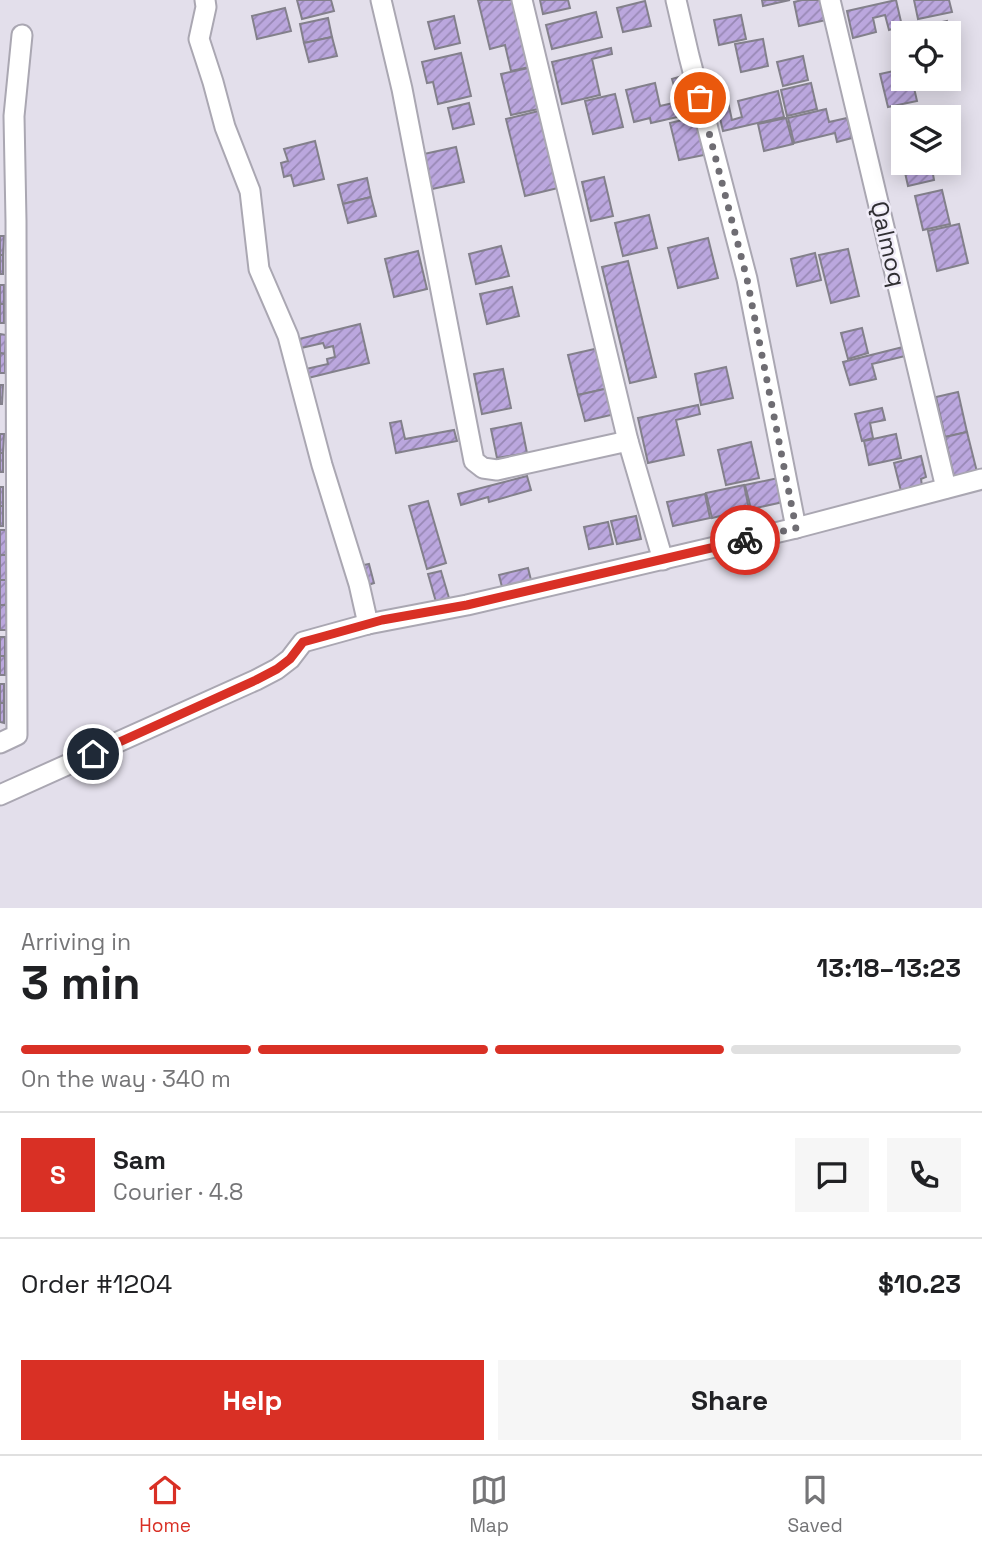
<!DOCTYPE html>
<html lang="en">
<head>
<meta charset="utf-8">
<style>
	:root { --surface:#fff; --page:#f6f6f6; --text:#202124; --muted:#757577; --line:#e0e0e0; --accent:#d93025 }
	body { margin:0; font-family:"Space Grotesk",sans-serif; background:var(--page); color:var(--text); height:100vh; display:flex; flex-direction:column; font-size:26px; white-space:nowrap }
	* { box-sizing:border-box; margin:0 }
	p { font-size:23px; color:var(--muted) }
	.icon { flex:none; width:38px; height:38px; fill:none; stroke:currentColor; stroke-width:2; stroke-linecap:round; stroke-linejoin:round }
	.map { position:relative; height:908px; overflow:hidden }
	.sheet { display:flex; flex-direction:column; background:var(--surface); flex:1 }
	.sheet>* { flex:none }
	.controls { position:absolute; left:891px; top:21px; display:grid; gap:14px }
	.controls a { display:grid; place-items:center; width:70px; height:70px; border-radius:0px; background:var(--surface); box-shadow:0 4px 18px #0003; font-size:35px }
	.pin { position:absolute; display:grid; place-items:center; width:60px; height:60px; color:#fff; margin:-30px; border:4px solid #fff; border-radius:50%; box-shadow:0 2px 7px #0007 }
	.courier { position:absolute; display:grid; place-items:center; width:70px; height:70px; margin:-35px; border:5px solid #d93025; border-radius:50%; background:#fff; color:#222; box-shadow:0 2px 9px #0007 }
	.summary em { font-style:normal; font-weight:700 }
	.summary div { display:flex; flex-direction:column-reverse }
	.summary { display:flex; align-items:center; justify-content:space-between; height:119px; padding:0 21px }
	h1 { font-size:46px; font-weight:700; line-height:52px }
	.bar { display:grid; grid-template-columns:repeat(4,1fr); gap:10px 7px; align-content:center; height:84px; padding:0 21px }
	.bar i { height:9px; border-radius:5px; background:var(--line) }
	.bar .current { background:var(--accent) }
	.bar p { grid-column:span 4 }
	.line { display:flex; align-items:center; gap:18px; padding:0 21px; border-top:2px solid var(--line) }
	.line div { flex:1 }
	.round { display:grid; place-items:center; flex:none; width:74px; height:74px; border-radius:0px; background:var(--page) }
	.primary-button { display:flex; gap:14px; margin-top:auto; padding:14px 21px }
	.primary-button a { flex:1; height:80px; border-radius:0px; background:var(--accent); color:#fff; font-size:28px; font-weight:700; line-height:80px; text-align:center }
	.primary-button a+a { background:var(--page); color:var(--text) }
	.dock { display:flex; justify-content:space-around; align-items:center; height:98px; border-top:2px solid var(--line); background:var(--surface); font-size:19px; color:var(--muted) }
	.dock a { display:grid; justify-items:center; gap:4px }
	.dock .current { color:var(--accent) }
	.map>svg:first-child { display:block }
	.building { fill:url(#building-hatch); stroke:#83808b; stroke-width:2 }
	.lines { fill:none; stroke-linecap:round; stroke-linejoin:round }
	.minor-casing { stroke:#aaa7b2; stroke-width:23 }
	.minor { stroke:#fff; stroke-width:19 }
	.done { stroke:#6f6d73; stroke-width:7; stroke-dasharray:0 12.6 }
	.route { stroke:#d93025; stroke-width:9 }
	.labels { text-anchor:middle; stroke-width:5; stroke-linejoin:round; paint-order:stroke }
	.street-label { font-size:24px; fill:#302f33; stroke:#f0ecf8 }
</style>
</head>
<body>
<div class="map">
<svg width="982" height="908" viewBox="0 0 982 908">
	<defs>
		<pattern id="building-hatch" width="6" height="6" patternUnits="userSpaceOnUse" patternTransform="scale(1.75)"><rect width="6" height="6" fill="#bba7de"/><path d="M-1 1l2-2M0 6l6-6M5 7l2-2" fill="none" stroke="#9888b5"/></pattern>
	</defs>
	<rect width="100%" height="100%" fill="#e3dfeb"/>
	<g class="building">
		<path d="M297,0h34l3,11 -32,8z"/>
		<path d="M478,0h40l16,66 -23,5 -6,-26 -15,4z"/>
		<path d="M540,0h28l2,8 -27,6z"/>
		<path d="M762,0h28l-27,6z"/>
		<path d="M802,0h19l5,20 -27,6 -5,-24z"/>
		<path d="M896,0l6,26 -13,4 -4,-15 -12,3 3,14 -23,6 -6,-27z"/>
		<path d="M914,0h35l3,12 -34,7z"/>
		<path d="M645,1l6,25 -28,6 -6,-24z"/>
		<path d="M285,8l6,23 -34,8 -5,-23z"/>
		<path d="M596,12l6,25 -50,12 -6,-24z"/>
		<path d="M741,15l5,24 -27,6 -5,-25z"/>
		<path d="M454,16l6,27 -25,6 -7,-27z"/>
		<path d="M328,18l4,19 -28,6 -4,-19z"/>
		<path d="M947,21l7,28 -6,2v-18h-28l-1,-6z"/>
		<path d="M332,37l5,19 -28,6 -5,-19z"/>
		<path d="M763,39l5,27 -27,6 -6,-28z"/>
		<path d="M611,48l1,6 -20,5 8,36 -38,9 -10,-42z"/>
		<path d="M461,53l10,43 -33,8 -5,-22 -6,1 -5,-21z"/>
		<path d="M803,56l5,24 -25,6 -6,-24z"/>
		<path d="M533,67l10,41 -32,7 -10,-41z"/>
		<path d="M903,69v10h9l5,22 -29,6 -8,-33z"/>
		<path d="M686,75l9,38 -44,10 -1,-5 -16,4 -8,-32 29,-7 5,23 22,-5 -3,-9 -3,1 -4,-14z"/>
		<path d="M811,83l6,26 -30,7 -6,-26z"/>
		<path d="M778,91l6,26 -61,14 -6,-26 11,-3 4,18 10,-3 -4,-16z"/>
		<path d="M615,94l8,33 -30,7 -8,-33z"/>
		<path d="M469,103l5,21 -21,5 -5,-21z"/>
		<path d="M826,109l3,13 18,-4 5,20 -15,4 -2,-9 -41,10 -6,-25z"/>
		<path d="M543,110l19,77 -37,9 -19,-77z"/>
		<path d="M695,117l9,38 -25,5 -9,-37z"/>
		<path d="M786,118l7,26 -29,7 -6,-27z"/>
		<path d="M315,141l9,38 -30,7 -3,-11 -7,2 -3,-14 7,-2 -4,-12z"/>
		<path d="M456,147l8,35 -32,7 -8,-35z"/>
		<path d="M902,159h1v4h28l3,17 -26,6z"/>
		<path d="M604,177l9,39 -22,5 -9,-39z"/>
		<path d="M367,178l4,19 -28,7 -5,-19z"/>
		<path d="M942,190l8,34 -27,6 -8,-34z"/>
		<path d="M371,197l5,19 -28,7 -5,-19z"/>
		<path d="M649,215l8,33 -34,8 -8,-33z"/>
		<path d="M959,224l9,39 -31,8 -9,-40z"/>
		<path d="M0,236h4l-1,19h-3z"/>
		<path d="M708,238l10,40 -40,10 -10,-40z"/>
		<path d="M501,246l8,30 -33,8 -7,-30z"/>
		<path d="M848,249l11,47 -28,7 -12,-48z"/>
		<path d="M418,251l9,38 -33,8 -9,-38z"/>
		<path d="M815,253l6,27 -24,6 -6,-27z"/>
		<rect x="0" y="255" width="3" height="19"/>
		<path d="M628,261l28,116 -26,6 -28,-116z"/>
		<rect x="0" y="285" width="4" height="19"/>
		<path d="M512,287l7,29 -32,8 -7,-30z"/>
		<rect x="0" y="304" width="4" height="19"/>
		<path d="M360,324l9,39 -61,15 -2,-9 22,-5 -1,-5 8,-2 -2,-11 -8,2 -2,-5 -22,5 -2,-9z"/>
		<path d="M862,328l6,25 -20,6 -7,-26z"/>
		<path d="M0,334l6,1 -1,19 -5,-1z"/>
		<path d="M903,347l2,9 -33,8 4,15 -26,6 -7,-23z"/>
		<path d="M599,348l10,40 -31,7 -10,-40z"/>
		<path d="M0,353l5,1v19h-5z"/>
		<path d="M726,367l7,31 -32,7 -6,-31z"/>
		<path d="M503,369l8,39 -29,6 -8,-40z"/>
		<path d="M0,385h3l-1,19h-2z"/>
		<path d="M609,388l6,26 -30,7 -7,-26z"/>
		<path d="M958,392l9,40 -22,5 -9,-40z"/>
		<path d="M698,405l2,9 -24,6 8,35 -36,8 -10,-45z"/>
		<path d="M882,408l3,12 -15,3 3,15 -11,3 -7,-27z"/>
		<path d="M401,421l4,18 49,-9 3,11 -61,12 -6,-30z"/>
		<path d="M521,423l6,30 -30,5 -6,-29z"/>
		<path d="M967,432l10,40 -23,5 -9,-40z"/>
		<path d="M0,434h4l-1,19h-3z"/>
		<path d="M896,434l5,24 -32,7 -5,-24z"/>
		<path d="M751,442l8,36 -33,7 -8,-35z"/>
		<rect x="0" y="453" width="3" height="19"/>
		<path d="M921,456l5,21 -5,2 1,7 -21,5 -7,-28z"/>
		<path d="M527,476l4,14 -42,12 -1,-5 -27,8 -3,-11z"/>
		<path d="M783,477l5,24 -37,8 -6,-24z"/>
		<path d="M744,485l5,24 -37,9 -6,-25z"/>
		<rect x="0" y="487" width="3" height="19"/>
		<path d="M705,494l5,24 -37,8 -6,-24z"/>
		<path d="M428,501l18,62 -19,6 -18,-63z"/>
		<rect x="0" y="506" width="3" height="20"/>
		<path d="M636,516l5,23 -24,5 -6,-23z"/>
		<path d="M608,522l5,22 -24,5 -5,-22z"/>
		<rect x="0" y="530" width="6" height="25"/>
		<rect x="0" y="555" width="6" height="25"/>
		<path d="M369,564l5,19 -9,3 -6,-20z"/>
		<path d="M528,568l3,12 -29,7 -3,-12z"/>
		<path d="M441,571l8,27 -13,4 -8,-28z"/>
		<rect x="0" y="580" width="6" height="25"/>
		<path d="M0,605h6l1,25h-7z"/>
		<rect x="0" y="637" width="5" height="19"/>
		<rect x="0" y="656" width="5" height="19"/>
		<rect x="0" y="684" width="4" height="19"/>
		<path d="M0,703h4v20l-4,-1z"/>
	</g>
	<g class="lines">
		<g class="minor-casing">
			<g id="minor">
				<path d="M205,0l1,7 -7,32 14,43 12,45 25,64 9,78 29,67 34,129 37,119 9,40"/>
				<path d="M381,0l21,89 72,372 9,7 14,2 131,-29"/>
				<path d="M522,0l106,441 35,119"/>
				<path d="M676,0l13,56 58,223 49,249"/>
				<path d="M830,0l116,488"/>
				<path d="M0,743l17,-8 -1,-514 -2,-105 8,-81"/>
				<path d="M0,795l256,-115 21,-11 13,-10 13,-17 65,-18 99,-19 329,-77 186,-49"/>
			</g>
		</g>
		<use href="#minor" class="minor"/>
	</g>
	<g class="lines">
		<path class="done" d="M700,98l47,181 49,249 -51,12"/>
		<path class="route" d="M93,754l163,-74 21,-11 13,-10 13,-17 22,-6 57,-16 85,-15 278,-65"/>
	</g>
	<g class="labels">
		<g class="street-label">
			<text transform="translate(888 244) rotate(77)" y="8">Qalmoq</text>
		</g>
	</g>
</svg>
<div class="controls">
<a><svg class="icon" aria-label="locate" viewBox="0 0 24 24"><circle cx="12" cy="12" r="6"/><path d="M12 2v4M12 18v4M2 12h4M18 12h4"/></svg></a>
<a><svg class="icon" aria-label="layers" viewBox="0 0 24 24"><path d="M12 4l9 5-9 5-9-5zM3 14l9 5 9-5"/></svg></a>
</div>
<div class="pin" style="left:700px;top:98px;background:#ea580c"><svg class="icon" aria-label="bag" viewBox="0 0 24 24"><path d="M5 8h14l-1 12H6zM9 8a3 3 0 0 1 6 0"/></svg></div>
<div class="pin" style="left:93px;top:754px;background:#1f2937"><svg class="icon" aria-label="home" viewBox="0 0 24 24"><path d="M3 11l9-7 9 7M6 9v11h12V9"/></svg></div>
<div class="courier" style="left:745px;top:540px"><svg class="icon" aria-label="bike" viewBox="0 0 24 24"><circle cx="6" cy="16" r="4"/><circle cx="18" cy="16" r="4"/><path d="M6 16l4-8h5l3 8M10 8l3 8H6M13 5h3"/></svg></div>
</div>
<section class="sheet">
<div class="summary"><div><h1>3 min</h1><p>Arriving in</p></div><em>13:18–13:23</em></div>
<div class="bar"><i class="current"></i><i class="current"></i><i class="current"></i><i></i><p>On the way · 340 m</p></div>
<div class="line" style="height:126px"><b class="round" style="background:var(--accent);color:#fff">S</b><div><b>Sam</b><p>Courier · 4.8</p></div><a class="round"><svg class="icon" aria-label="chat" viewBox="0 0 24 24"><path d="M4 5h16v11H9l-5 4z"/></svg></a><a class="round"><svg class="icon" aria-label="phone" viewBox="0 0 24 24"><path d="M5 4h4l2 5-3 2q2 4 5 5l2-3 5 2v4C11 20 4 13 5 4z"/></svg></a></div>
<div class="line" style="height:91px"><div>Order #1204</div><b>$10.23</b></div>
<div class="primary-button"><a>Help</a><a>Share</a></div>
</section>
<nav class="dock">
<a class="current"><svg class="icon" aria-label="home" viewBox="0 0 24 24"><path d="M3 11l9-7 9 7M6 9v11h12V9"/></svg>Home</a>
<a><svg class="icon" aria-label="map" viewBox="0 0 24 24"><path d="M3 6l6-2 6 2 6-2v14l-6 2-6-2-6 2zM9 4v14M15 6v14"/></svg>Map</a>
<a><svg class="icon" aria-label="saved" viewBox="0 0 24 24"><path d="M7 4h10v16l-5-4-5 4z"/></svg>Saved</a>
</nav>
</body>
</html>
